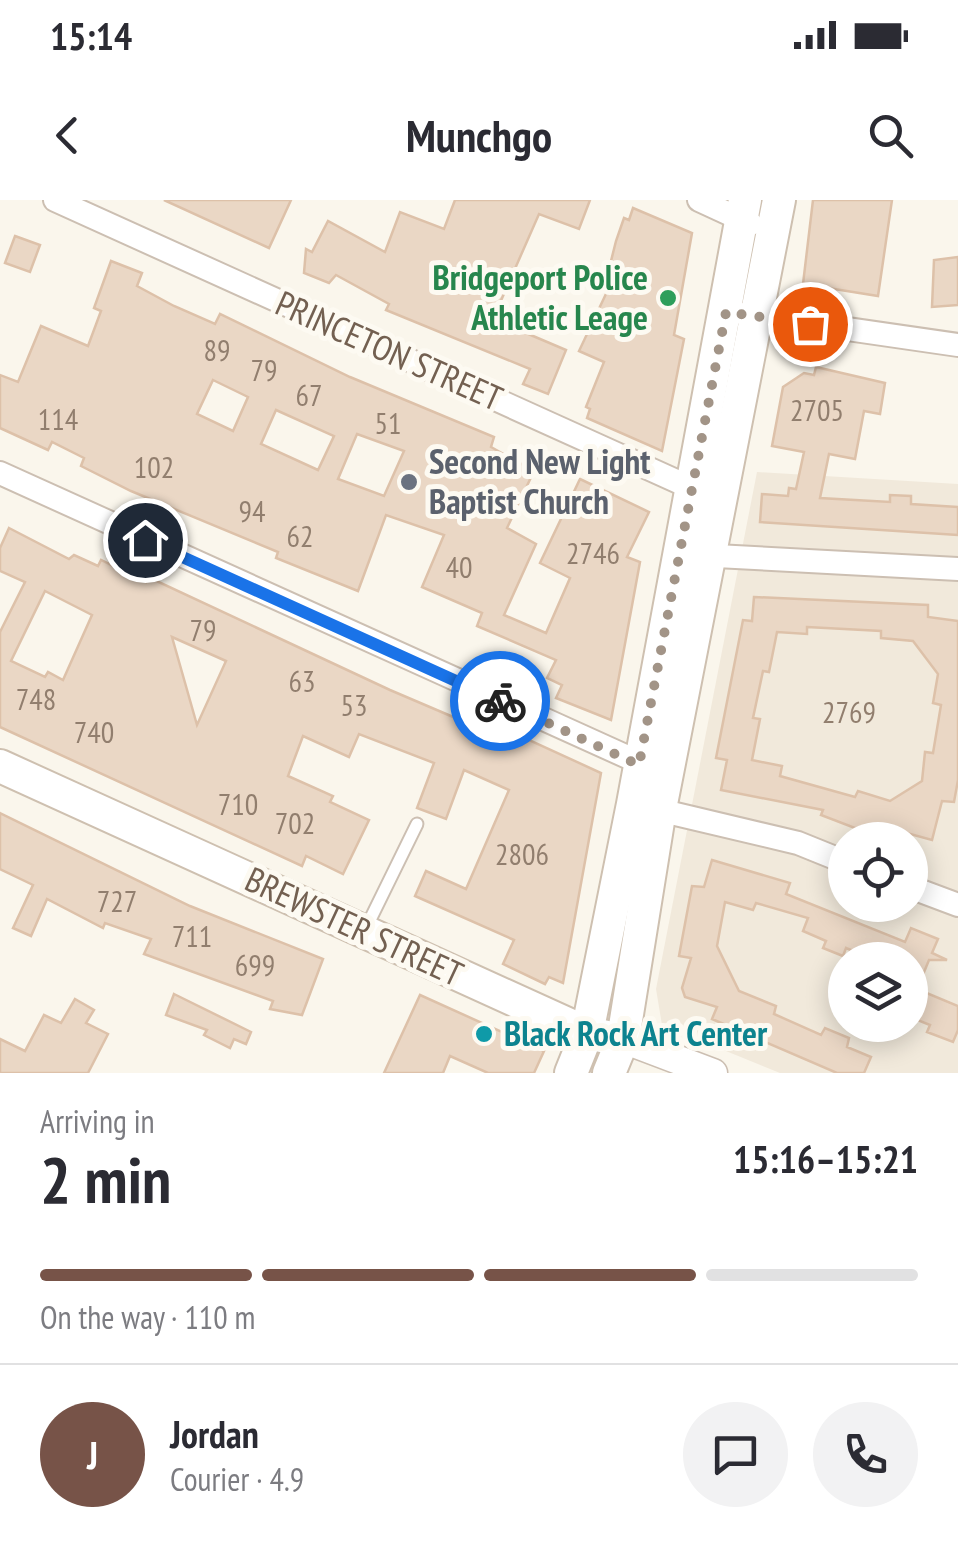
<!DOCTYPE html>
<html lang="en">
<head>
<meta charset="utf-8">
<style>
	:root { --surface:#fff; --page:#f2f2f3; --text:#2b2b33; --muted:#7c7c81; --line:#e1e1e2; --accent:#775348 }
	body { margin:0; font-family:"PT Sans Narrow",sans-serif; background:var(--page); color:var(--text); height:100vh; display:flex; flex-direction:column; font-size:38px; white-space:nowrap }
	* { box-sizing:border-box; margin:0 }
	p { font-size:32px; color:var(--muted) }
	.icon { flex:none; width:55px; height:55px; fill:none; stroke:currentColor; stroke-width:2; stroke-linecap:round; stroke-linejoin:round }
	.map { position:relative; height:873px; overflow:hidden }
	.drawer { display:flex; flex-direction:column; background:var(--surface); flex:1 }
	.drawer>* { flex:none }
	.controls { position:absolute; left:828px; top:622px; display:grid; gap:20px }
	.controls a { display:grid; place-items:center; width:100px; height:100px; border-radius:50%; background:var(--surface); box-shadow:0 5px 25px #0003; font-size:50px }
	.pin { position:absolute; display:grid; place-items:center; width:85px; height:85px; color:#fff; margin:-42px; border:5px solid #fff; border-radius:50%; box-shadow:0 2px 10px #0007 }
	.courier { position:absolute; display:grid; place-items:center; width:100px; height:100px; margin:-50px; border:8px solid #1a73e8; border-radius:50%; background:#fff; color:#222; box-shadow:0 2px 12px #0007 }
	.overview em { font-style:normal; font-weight:700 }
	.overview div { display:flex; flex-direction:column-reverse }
	.overview { display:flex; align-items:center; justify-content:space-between; height:170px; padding:0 40px }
	h1 { font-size:65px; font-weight:700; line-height:75px }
	.bar { display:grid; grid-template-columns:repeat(4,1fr); gap:15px 10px; align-content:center; height:120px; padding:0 40px }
	.bar i { height:12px; border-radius:8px; background:var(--line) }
	.bar .selected { background:var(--accent) }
	.bar p { grid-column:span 4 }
	.line { display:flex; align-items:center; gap:25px; padding:0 40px; border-top:2px solid var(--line) }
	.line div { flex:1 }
	.round { display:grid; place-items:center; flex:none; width:105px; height:105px; border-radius:52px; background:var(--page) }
	.status { display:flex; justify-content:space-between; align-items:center; height:70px; padding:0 50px; background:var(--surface); direction:ltr }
	.status svg { height:28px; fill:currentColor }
	header { display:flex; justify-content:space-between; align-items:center; height:130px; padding:0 40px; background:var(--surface); font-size:45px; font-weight:700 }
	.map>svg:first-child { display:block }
	.residential { fill:#f1e9db; fill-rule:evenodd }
	.building { fill:#ead7c5; stroke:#ddc1a9; stroke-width:2.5; fill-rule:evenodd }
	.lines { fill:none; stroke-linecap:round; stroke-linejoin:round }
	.service-casing { stroke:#ccbfb2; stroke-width:15 }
	.minor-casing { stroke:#ccbfb2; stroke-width:26 }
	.tertiary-casing { stroke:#ccbfb2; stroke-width:31 }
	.secondary-casing { stroke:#cec0b0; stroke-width:36 }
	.service { stroke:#fff; stroke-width:11 }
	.minor { stroke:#fff; stroke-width:22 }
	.tertiary { stroke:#fff; stroke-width:28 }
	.secondary { stroke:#fff; stroke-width:32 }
	.done { stroke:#a29487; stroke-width:10; stroke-dasharray:0 18 }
	.route { stroke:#1a73e8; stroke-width:12 }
	.leisure-dot { fill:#2e9e5b; stroke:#fdfaf2; stroke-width:4 }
	.worship-dot { fill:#6b7280; stroke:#fdfaf2; stroke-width:4 }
	.culture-dot { fill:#0f9aa8; stroke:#fdfaf2; stroke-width:4 }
	.labels { text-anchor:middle; stroke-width:10; stroke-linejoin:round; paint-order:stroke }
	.number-label { font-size:30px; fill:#917e6e }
	.leisure-label { font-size:35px; font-weight:bold; fill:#27864d; stroke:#fdfaf2; text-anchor:end }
	.street-label { font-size:35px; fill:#736051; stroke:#fdfaf2 }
	.worship-label { font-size:35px; font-weight:bold; fill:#5b616d; stroke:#fdfaf2; text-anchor:start }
	.culture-label { font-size:35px; font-weight:bold; fill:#0d838f; stroke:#fdfaf2; text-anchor:start }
</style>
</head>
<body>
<div class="status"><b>15:14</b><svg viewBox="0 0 49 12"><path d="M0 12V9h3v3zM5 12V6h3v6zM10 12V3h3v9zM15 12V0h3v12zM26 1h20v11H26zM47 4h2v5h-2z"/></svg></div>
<header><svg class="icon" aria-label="back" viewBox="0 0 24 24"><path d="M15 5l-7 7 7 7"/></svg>Munchgo<svg class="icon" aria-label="search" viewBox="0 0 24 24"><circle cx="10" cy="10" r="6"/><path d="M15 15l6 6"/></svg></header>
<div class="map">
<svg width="958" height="873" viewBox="0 0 958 873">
	<rect width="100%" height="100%" fill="#faf6ec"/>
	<path class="residential" d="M757,272l201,12v589h-178l-118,-48 -6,-36zM845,640h65v65h-65zM845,760h65v65h-65z"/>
	<g class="building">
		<path d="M164,0h127l-22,48z"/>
		<path d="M455,0h135l-11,29 -40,-15 -43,98 34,12 -4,9 40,17 -18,44 -25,-10 7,-15 -144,-59 3,-6 -53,-29 -7,8 -25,-10 2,-24 6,3 16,-31 57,31 15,-40 44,17z"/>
		<path d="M813,0h79l-14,96 -75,-12z"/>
		<path d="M633,8l59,25 -18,102 10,4 -22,112 -75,-33 3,-9 -4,-2 18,-45 -25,-11 34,-72 -6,-2 9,-36 8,-23 5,2z"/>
		<path d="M15,36l25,9 -10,27 -25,-9z"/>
		<path d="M958,57v48l-26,2 2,-47z"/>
		<path d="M111,61l31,12 -5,13 37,20 41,18 5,-10 130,63 144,60 -3,10 43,24 -27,57 29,16 -32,71 42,18 24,-55 -30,-15 40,-84 69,33 -22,45 13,5 -29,158 -55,-22 6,-13 -15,-7 9,-18 -79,-34 5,-13 -60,-26 22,-52 -58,-20 -28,76 -82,-33 2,-6 -147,-61 -50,-25 3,-8 -32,-16 -4,8 -48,-22v-53l18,7 23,-56 47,20 13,-35 -7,-3zM213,180l35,17 -15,34 -36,-17zM276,210l58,26 -16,34 -57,-26zM357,234l47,17 -20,45 -46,-17z"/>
		<path d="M816,167l69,16 -5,31 -16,-3 -9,48 -26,-5 -9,44 70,4v-7l21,1v8l47,3v28l-198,-13 2,-28 26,2 1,-8 7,1 8,-37 -32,-6 11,-59 21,-14 10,2z"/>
		<path d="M9,328l60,31 5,-4 24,11 3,-6 45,22 2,-5 242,113 96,41 4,-9 111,51 -38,210 -14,-6 -4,7 -42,-20 11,-24 -99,-44 11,-25 40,18 43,-99 -45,-20 -18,49 -29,-11 17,-45 -75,-29 -10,23 -46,-21 -15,40 45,20 -3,6 39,18 -26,54 -37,-18 -4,10 -302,-139v-95l25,-50 -25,-11v-23zM45,391l47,24 -29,65 -15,-8 -3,5 -34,-16zM172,437l54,24 -29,64z"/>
		<path d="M754,397l174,8v12l30,4v159l-4,22 -12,-1 -10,39 -40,-11 -6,11 -65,-25 2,-5 -102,-20 6,-30 -11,-2 27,-138 9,1zM807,427l74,4v7l32,3 25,33 -5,29 8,2 -8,48 -8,-1 -3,29 -32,20 -32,-10 -3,6 -75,-21 2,-10 -30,-6 8,-41 -7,-1 10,-47 6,1 8,-40 30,2z"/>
		<path d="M0,613l190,93 133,53 -21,56 -32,-6 3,-8 -129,-47 7,-15 -46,-16 -2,5 -56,-29 -16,37 -18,-8 20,-43 -33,-16z"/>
		<path d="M712,660l78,23 -4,11 119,48 6,-14 27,11 -6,14 15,7h-18l-12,29 41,17v24l-5,12 -26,-10 3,-7 -20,-8v-57h-35l-29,-12 -3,8 -20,-8 3,-7 -23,-10 5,-13 -52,-15 -3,7 -28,-8 -8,44 22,45 37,15 -2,8 47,21 4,-7 24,10 -2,9 24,10 -7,16h-27l-125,-54 5,-12 -32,-10 -3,-9 9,-30 -12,-2 13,-70 12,1z"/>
		<path d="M174,794l77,38 -5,12 -12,-5 -4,9 -26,-13 3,-5 -41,-15z"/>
		<path d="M420,795l124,56 -10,22h-46l-38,-17 -7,17h-59z"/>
		<path d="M75,799l19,11 -8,13 22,11 -20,39h-88v-34l25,12 19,-36 17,8z"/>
	</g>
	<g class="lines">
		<g class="service-casing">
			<path id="service" d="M366,728l51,-104"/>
		</g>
		<g class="minor-casing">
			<g id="minor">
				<path d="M55,0l650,294"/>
				<path d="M699,0l52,24"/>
				<path d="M744,114l214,31"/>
				<path d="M0,273l654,296"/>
				<path d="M697,355l261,14"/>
				<path d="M646,607l152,36 47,19"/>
				<path d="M910,687l48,18"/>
			</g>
		</g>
		<g class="tertiary-casing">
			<path id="tertiary" d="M623,839l90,34"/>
		</g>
		<g class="secondary-casing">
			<g id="secondary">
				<path d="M0,566l587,267 20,4"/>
				<path d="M571,873l16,-40 46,-229 112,-604"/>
				<path d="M609,873l14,-34 37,-230 119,-609"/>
			</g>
		</g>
		<use href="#service" class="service"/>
		<use href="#minor" class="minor"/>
		<use href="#tertiary" class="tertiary"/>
		<use href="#secondary" class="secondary"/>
	</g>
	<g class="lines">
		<path class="done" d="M500,501l139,64 87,-453 84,12"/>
		<path class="route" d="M145,340l355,161"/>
	</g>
	<circle class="leisure-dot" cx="668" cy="98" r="10"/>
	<circle class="worship-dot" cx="409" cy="282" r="10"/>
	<circle class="culture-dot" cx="484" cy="834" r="10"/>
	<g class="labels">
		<g class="number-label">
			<text x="217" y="161">89</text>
			<text x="264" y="181">79</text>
			<text x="309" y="206">67</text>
			<text x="817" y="221">2705</text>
			<text x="58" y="230">114</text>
			<text x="388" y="234">51</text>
			<text x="154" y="278">102</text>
			<text x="252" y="322">94</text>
			<text x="300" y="347">62</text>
			<text x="593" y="364">2746</text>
			<text x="459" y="378">40</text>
			<text x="203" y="441">79</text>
			<text x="302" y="492">63</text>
			<text x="36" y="510">748</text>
			<text x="354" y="516">53</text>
			<text x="849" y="523">2769</text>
			<text x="94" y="543">740</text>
			<text x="238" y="615">710</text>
			<text x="295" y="634">702</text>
			<text x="522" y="665">2806</text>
			<text x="117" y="712">727</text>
			<text x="192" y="747">711</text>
			<text x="255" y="776">699</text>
		</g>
		<g class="leisure-label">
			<text x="648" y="90">Bridgeport Police<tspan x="648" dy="40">Athletic Leage</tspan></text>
		</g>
		<g class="street-label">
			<text transform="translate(389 151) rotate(24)" y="12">PRINCETON STREET</text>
			<text transform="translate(354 727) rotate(25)" y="12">BREWSTER STREET</text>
		</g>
		<g class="worship-label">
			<text x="429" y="274">Second New Light<tspan x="429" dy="40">Baptist Church</tspan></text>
		</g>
		<g class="culture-label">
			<text x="504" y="846">Black Rock Art Center</text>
		</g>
	</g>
</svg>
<div class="controls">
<a><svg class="icon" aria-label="locate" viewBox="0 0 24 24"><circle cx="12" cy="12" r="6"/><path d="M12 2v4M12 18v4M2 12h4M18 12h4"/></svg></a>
<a><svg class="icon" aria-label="layers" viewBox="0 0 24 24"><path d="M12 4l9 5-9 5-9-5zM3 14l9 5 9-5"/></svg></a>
</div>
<div class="pin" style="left:810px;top:124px;background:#ea580c"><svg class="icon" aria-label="bag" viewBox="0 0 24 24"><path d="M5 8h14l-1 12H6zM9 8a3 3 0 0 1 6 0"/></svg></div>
<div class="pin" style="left:145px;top:340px;background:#1f2937"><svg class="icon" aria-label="home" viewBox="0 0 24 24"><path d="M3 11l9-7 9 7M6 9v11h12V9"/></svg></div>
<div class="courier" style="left:500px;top:501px"><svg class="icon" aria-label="bike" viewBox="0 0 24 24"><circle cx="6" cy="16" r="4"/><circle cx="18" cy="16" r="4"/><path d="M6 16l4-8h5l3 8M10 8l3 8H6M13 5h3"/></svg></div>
</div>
<section class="drawer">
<div class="overview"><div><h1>2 min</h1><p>Arriving in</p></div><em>15:16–15:21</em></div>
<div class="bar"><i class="selected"></i><i class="selected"></i><i class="selected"></i><i></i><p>On the way · 110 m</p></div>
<div class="line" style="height:180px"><b class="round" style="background:var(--accent);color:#fff">J</b><div><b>Jordan</b><p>Courier · 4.9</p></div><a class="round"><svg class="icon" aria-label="chat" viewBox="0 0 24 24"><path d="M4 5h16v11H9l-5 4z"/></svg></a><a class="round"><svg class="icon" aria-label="phone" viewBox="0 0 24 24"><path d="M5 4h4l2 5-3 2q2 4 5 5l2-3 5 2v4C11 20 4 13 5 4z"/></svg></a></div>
</section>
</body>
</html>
